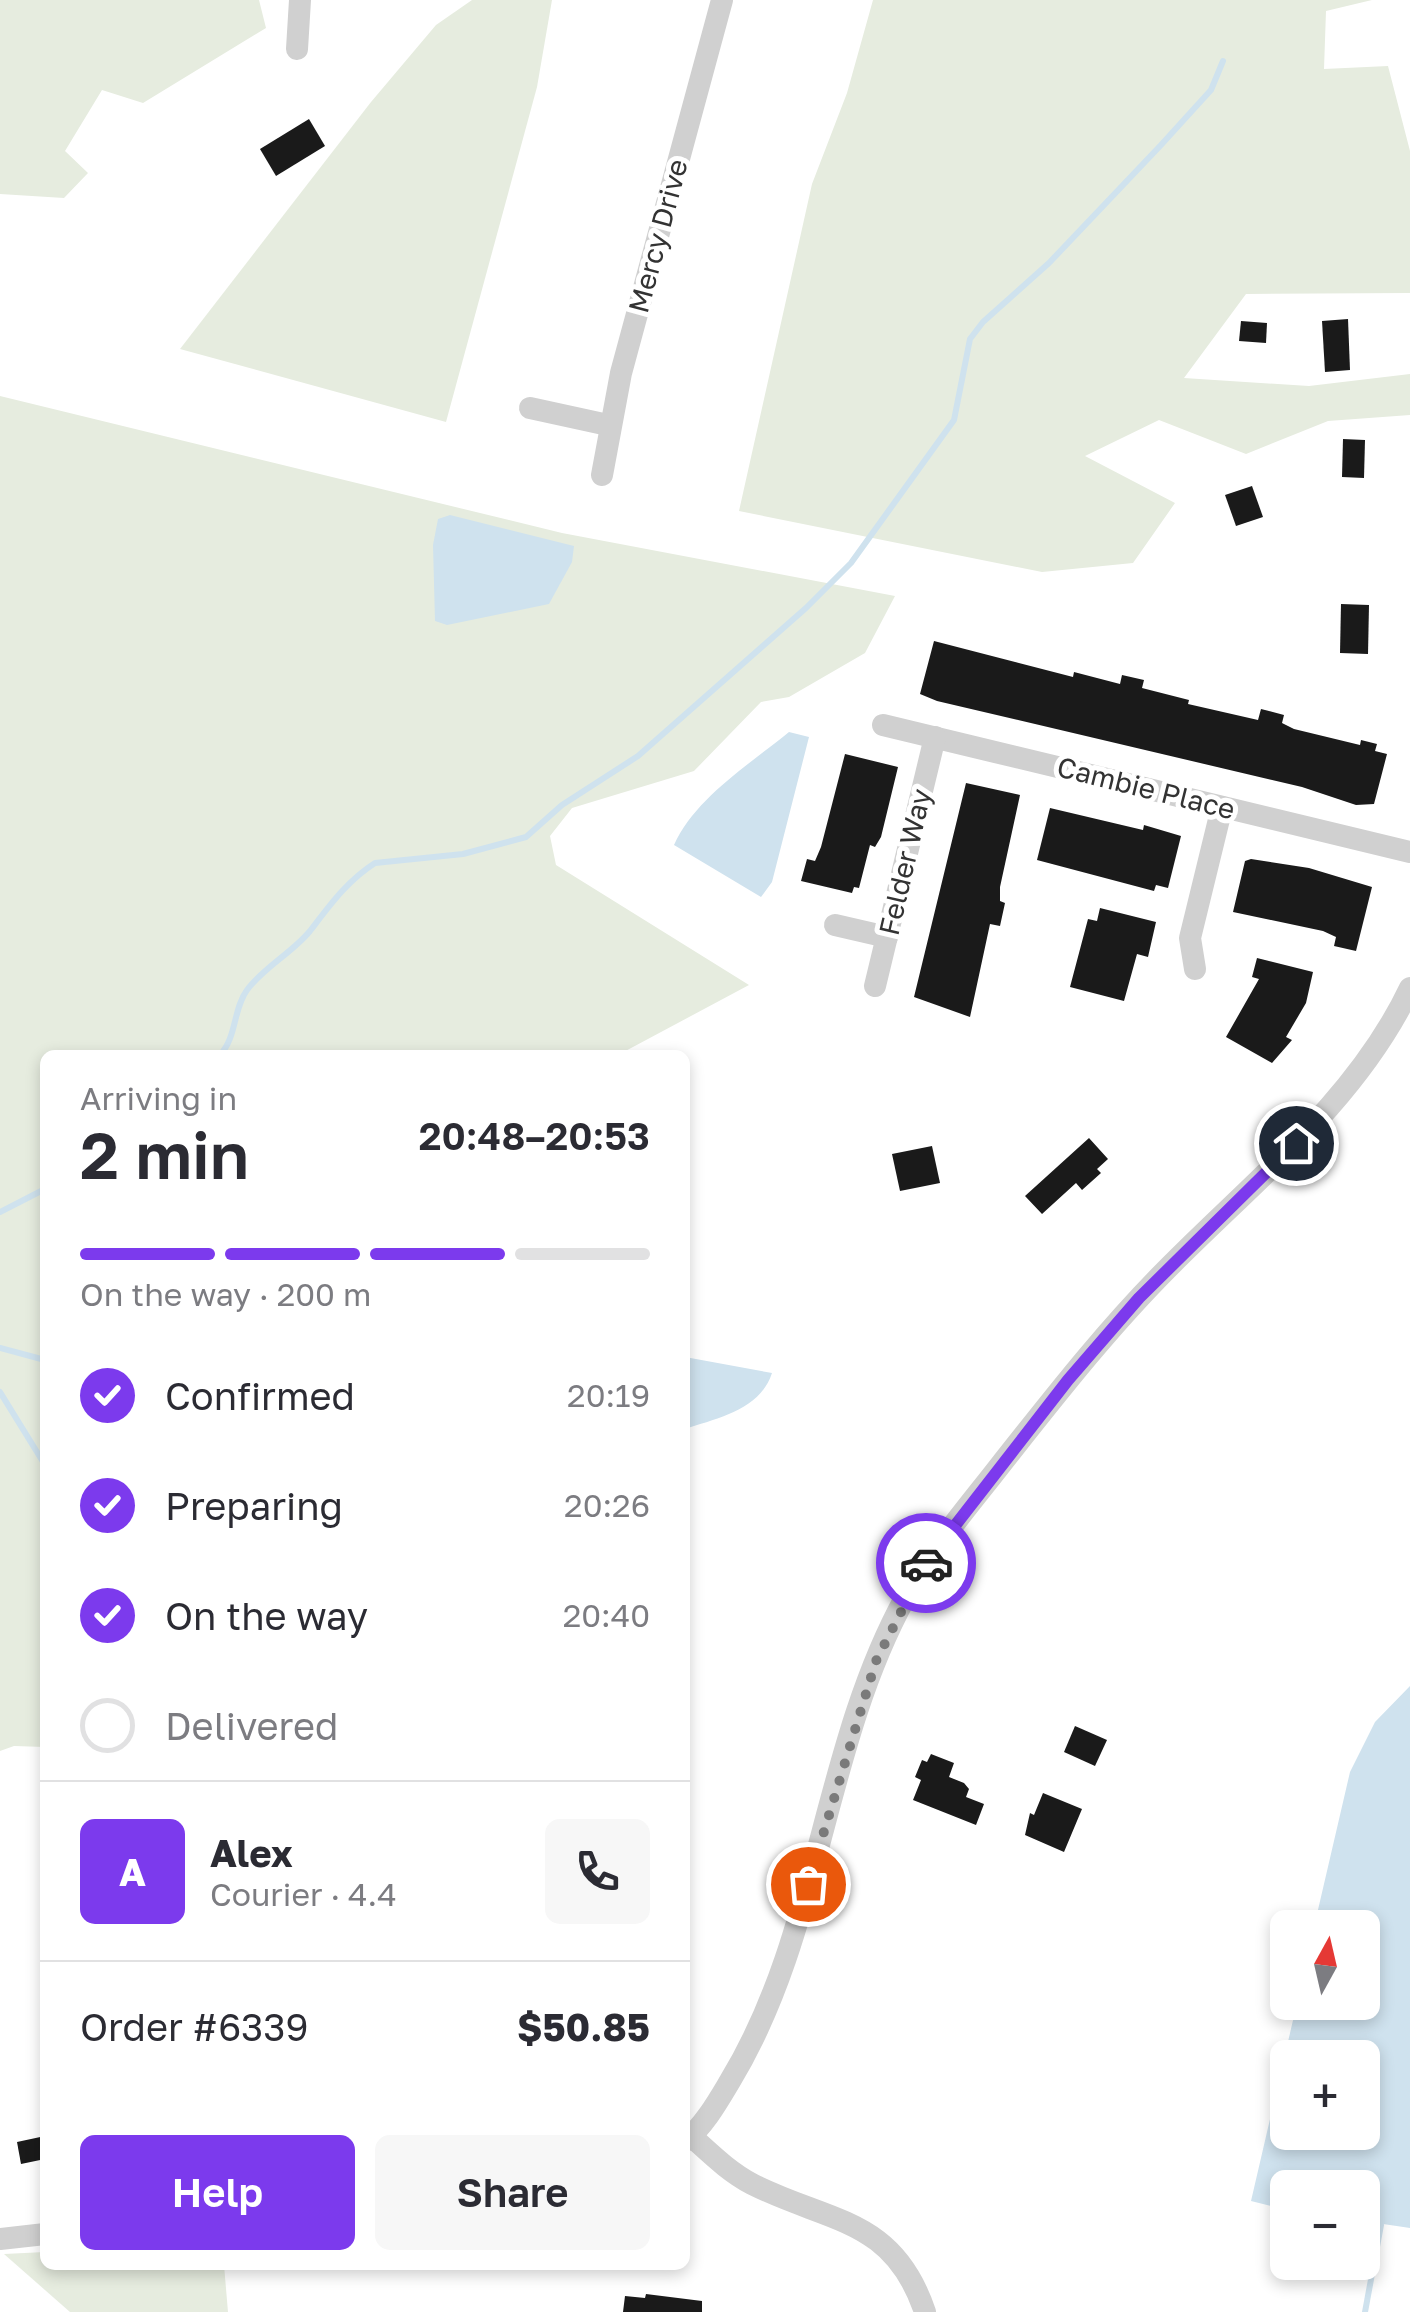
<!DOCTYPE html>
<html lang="en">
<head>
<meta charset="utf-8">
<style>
	:root { --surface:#fff; --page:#f7f7f7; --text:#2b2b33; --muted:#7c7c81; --line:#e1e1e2; --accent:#7c3aed }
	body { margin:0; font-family:"Golos Text",sans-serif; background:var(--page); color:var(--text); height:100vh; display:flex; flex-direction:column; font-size:38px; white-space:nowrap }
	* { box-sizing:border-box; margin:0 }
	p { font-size:32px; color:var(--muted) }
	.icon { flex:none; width:55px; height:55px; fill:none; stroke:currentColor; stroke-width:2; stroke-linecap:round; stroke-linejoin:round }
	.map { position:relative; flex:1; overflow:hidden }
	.panel { position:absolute; left:40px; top:1050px; width:650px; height:1220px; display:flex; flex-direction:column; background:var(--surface); border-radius:15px; box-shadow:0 5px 15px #0003 }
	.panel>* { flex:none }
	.needle { width:65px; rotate:8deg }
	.controls { position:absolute; left:1270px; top:1910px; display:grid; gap:20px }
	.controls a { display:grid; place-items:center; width:110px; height:110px; border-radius:15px; background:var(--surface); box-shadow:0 5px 15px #0003; font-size:50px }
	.pin { position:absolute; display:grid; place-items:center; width:85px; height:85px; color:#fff; margin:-42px; border:5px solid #fff; border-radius:50%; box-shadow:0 2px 10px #0007 }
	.courier { position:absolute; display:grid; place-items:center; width:100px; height:100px; margin:-50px; border:8px solid #7c3aed; border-radius:50%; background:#fff; color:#222; box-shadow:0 2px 12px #0007 }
	.overview em { font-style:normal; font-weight:600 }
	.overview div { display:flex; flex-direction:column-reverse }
	.overview { display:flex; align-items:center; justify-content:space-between; height:170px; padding:0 40px }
	h1 { font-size:65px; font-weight:600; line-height:75px }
	.bar { display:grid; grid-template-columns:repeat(4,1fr); gap:15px 10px; align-content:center; height:120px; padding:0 40px }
	.bar i { height:12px; border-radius:8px; background:var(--line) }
	.bar .current { background:var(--accent) }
	.bar p { grid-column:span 4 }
	.line { display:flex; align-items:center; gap:25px; padding:0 40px; border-top:2px solid var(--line) }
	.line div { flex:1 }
	.round { display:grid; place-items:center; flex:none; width:105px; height:105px; border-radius:15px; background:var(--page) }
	ol { padding:0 40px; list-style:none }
	li { display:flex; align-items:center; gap:30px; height:110px }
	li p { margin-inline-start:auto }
	li .icon { padding:10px; border-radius:50%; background:var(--accent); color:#fff; stroke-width:4 }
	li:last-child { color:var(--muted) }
	li i { width:55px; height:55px; border:5px solid var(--line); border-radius:50% }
	.action { display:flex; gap:20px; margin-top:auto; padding:20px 40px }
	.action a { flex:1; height:115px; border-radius:15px; background:var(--accent); color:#fff; font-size:40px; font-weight:600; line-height:115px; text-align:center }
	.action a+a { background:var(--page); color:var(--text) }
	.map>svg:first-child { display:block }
	.green { fill:#e6ecdf }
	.water { fill:#cfe2ee; fill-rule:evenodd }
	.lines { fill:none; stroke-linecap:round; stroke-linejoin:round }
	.stream { stroke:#cfe2ee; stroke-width:6 }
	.building { fill:#1a1a1a }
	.minor { stroke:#d0d0d0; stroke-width:22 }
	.done { stroke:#7a7a7a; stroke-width:10; stroke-dasharray:0 18 }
	.route { stroke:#7c3aed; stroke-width:12 }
	.labels { text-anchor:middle; stroke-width:10; stroke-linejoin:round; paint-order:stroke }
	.street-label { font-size:28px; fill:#333; stroke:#fff }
</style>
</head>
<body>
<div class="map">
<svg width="1410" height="2312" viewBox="0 0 1410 2312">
	<rect width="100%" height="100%" fill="#fff"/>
	<g class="green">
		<path d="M0,0h259l7,28 -123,75 -41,-13 -37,61 23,22 -24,25 -64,-4z"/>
		<path d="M472,0h80l-15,87 -91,335 -266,-73 191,-247 65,-77z"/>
		<path d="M873,0h499l-46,11 -2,58 64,-3 22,85v142l-164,1 -62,84 125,8 101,-12v41l-82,6 -82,33 -87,-34 -74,36 90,47 -42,60 -91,9 -303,-61 73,-327 35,-91z"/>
		<path d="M0,396l562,137 333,63 -30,57 -76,44 -28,5 -67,69 -122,37 -22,28 6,29 193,120 -131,70h-573v692l-31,-1 -14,5z"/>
		<path d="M45,2252v13h179l4,47h-158l-66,-58z"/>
	</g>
	<g class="water">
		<path d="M450,515l124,31 -2,16 -23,42 -102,21 -12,-4 -2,-76 5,-26z"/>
		<path d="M789,732l20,5 -37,145 -11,15 -87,-52c21,-47 76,-81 115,-113z"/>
		<path d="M685,1357l87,16c-12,37 -54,45 -87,56z"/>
		<path d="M1410,1686v542l-47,-7 -1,-33h-74l-1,22 -36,-9 46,-198 65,-1v-74l-48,-1 36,-155 25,-50zM1288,2058h74v74h-74z"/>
	</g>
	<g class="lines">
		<g class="stream">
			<path d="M220,1055c17,-18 13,-46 27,-65 17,-23 45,-37 63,-59 20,-26 37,-50 65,-68l88,-9 63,-17 36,-32 76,-49 168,-148 45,-45 103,-143 16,-81 13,-17 66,-59 112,-118 50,-55 12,-29"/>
			<path d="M0,1212l45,-23"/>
			<path d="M0,1348l45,12"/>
			<path d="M0,1392l45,73"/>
			<path d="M1365,2312l16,-87"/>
		</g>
	</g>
	<g class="building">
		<path d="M309,119l16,27 -49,30 -16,-27z"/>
		<path d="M1348,319l2,51 -25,2 -3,-51z"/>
		<path d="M1241,321l26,2 -1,20 -27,-2z"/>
		<path d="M1343,439l22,1 -1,38 -22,-1z"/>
		<path d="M1252,486l11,31 -27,9 -11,-31z"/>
		<path d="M1341,604l28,1 -1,49 -28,-1z"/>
		<path d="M934,641l139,36 1,-5 46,12 2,-9 22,5 -2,8 47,12 -1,4 70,16 3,-11 23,6 -2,8 12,6 66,16 1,-5 16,4 -2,7 12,3 -13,50 -18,1 -54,-18 -365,-86 -17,-7z"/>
		<path d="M845,754l53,13 -17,70 -6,10 -5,-2 -11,43 -5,-1 -2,6 -51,-12 6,-22 8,2 6,-14z"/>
		<path d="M966,783l54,12 -20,92v14l5,2 -5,23 -10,-2 -20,93 -56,-20z"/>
		<path d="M1050,808l93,22 1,-5 37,11 -13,52 -12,-3 -2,6 -117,-31z"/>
		<path d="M1251,859l58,9 63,19 -16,64 -22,-5 2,-9 -13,-6 -90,-19 12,-51z"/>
		<path d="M1100,908l56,14 -8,35 -11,-3 -13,47 -54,-14 18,-68 9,2z"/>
		<path d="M1257,958l56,14 -7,31 -20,34 6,3 -20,23 -46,-26 33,-58 -7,-2z"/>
		<path d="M1089,1138l19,21 -11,10 4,4 -19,17 -6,-7 -34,31 -17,-18z"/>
		<path d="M932,1146l8,37 -40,8 -8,-37z"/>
		<path d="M1075,1726l32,14 -12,26 -31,-14z"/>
		<path d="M931,1754l23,9 -5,14 15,6 5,6 -3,8 18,7 -8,21 -63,-25 8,-20 -6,-3 7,-17 5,2z"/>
		<path d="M1043,1793l39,16 -18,43 -39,-17 5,-22 4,2z"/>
		<path d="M45,2136v23l-24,5 -4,-22z"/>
		<path d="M646,2294l56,7v11h-79l2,-16 20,2z"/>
	</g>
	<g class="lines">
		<g class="minor">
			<path d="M297,49l3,-49"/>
			<path d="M530,408l78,17"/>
			<path d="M602,475l19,-102 101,-373"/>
			<path d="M883,725l527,127"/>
			<path d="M835,925l52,12"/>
			<path d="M1195,969l-5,-31 32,-131"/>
			<path d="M875,986l60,-249"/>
			<path d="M691,2136c20,18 38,36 61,48 77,39 141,33 173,128"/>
			<path d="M685,2141c19,-15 33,-40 45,-60 90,-148 92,-332 175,-483 26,-49 63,-91 97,-135 53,-67 106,-135 167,-196 85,-86 188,-167 241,-279"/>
			<path d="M0,2239l45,-5"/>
		</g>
	</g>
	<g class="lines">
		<path class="done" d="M808,1884l68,-223 50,-98"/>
		<path class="route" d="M926,1563l142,-183 71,-82 157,-155"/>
	</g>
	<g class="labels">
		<g class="street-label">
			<text transform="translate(658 236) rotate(-75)" y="10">Mercy Drive</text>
			<text transform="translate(1146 788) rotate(14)" y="10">Cambie Place</text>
			<text transform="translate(905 862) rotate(-77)" y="10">Felder Way</text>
		</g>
	</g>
</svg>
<div class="controls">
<a><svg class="needle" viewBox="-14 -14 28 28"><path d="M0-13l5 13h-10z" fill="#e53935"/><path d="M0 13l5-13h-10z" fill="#7c7c81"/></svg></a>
<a>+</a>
<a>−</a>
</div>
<div class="pin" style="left:808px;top:1884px;background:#ea580c"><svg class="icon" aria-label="bag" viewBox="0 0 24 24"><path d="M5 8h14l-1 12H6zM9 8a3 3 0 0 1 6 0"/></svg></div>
<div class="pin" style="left:1296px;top:1143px;background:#1f2937"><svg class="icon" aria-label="home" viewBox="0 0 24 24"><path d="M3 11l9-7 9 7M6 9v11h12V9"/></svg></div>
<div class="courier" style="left:926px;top:1563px"><svg class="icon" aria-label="car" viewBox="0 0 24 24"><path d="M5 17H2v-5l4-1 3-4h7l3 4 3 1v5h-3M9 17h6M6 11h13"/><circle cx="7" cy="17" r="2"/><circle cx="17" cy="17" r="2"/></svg></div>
<section class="panel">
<div class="overview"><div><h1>2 min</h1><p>Arriving in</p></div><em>20:48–20:53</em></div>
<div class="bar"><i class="current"></i><i class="current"></i><i class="current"></i><i></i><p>On the way · 200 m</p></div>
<ol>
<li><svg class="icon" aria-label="check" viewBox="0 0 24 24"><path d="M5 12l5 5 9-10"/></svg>Confirmed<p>20:19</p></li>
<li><svg class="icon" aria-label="check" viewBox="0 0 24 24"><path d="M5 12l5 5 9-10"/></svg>Preparing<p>20:26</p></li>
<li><svg class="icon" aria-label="check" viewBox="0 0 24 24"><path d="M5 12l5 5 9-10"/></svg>On the way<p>20:40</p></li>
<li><i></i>Delivered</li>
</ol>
<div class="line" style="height:180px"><b class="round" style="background:var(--accent);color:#fff">A</b><div><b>Alex</b><p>Courier · 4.4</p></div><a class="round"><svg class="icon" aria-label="phone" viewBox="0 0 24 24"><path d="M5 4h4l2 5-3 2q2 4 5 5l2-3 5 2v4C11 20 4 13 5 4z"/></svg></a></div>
<div class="line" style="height:130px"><div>Order #6339</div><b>$50.85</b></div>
<div class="action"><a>Help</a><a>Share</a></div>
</section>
</div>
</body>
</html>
